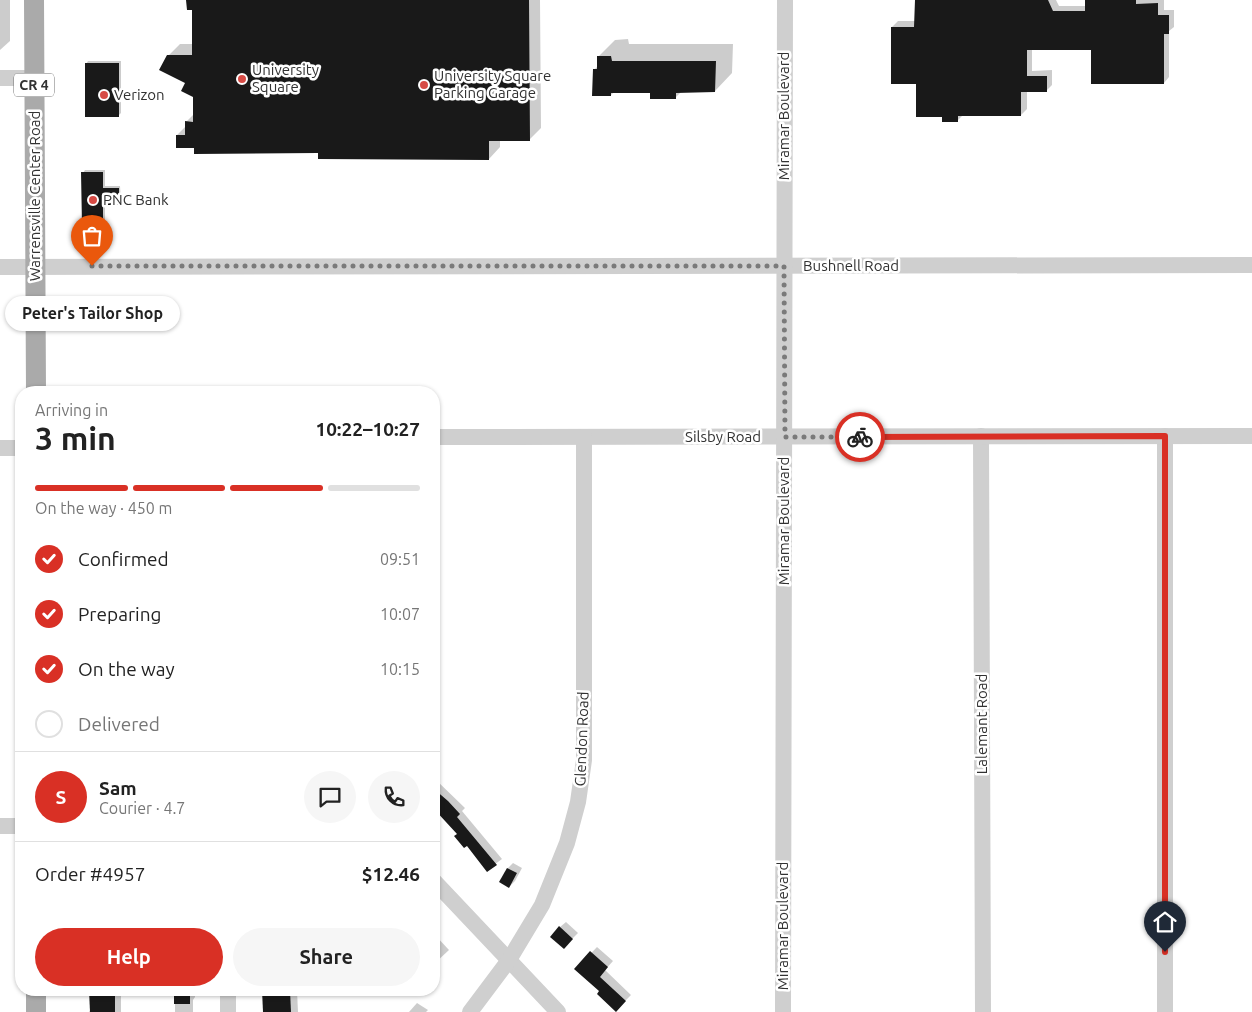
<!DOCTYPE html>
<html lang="en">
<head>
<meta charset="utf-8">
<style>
	:root { --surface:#fff; --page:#f6f6f6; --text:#222; --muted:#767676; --line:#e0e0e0; --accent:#d93025 }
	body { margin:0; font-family:Ubuntu,sans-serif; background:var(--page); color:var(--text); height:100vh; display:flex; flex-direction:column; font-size:19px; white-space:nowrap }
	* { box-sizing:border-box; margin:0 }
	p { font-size:16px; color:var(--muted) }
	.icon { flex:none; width:28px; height:28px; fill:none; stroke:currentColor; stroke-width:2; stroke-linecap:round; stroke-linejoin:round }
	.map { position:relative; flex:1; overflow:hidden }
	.sheet { position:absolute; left:15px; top:386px; width:425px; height:610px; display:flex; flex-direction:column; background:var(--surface); border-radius:20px; box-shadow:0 1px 4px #0004 }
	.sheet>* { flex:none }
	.pin { position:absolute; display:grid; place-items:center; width:42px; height:42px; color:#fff; margin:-51px -21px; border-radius:50% 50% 50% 0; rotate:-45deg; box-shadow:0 0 5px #0007 }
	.pin .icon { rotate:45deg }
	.courier { position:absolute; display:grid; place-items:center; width:50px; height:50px; margin:-25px; border:4px solid #d93025; border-radius:50%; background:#fff; color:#222; box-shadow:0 1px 6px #0007 }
	.bubble { position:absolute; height:35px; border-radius:18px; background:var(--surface); box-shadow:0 1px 4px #0004; font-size:16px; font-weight:600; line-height:35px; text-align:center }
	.headline em { font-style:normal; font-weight:600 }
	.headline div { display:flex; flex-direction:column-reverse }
	.headline { display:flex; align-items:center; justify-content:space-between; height:85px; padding:0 20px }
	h1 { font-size:32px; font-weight:600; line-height:38px }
	.bar { display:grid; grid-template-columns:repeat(4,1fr); gap:8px 5px; align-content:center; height:60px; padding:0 20px }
	.bar i { height:6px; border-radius:4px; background:var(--line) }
	.bar .current { background:var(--accent) }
	.bar p { grid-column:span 4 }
	.line { display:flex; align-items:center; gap:12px; padding:0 20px; border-top:1px solid var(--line) }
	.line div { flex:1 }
	.round { display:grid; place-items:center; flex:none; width:52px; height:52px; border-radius:26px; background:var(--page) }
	ol { padding:0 20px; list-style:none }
	li { display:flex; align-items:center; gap:15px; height:55px }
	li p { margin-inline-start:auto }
	li .icon { padding:5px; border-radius:50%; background:var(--accent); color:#fff; stroke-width:4 }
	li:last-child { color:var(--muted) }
	li i { width:28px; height:28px; border:2px solid var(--line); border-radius:50% }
	.cta { display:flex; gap:10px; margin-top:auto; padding:10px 20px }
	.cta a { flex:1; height:58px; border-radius:30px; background:var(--accent); color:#fff; font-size:20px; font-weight:600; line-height:58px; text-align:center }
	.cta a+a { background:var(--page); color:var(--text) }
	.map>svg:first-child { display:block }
	.shadow { fill:#0003 }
	.building { fill:#191919 }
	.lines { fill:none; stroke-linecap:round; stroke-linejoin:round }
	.minor { stroke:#cfcfcf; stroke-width:16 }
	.major { stroke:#aaa; stroke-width:20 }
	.done { stroke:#7a7a7a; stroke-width:5; stroke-dasharray:0 9 }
	.route { stroke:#d93025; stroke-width:6 }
	.poi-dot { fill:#d74b45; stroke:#fff; stroke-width:2 }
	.labels { text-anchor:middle; stroke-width:5; stroke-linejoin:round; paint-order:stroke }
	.shield { fill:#fff; stroke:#707070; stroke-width:1 }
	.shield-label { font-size:14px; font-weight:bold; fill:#323232 }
	.poi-label { font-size:15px; fill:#323232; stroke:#fff; text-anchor:start }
	.street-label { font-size:15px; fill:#323232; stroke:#fff }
</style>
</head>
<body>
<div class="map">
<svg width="1252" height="1012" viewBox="0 0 1252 1012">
	<rect width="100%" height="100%" fill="#fff"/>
	<g class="shadow">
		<path d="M0,0h10v41l-10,9z"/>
		<path d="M188,0h352l1,128 -12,12h-29v7l-11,12 -294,-12 -18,-12 9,-9v-4l8,-8v-17l-7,-15 -19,-26 12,-12h14l-1,-36z"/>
		<path d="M916,0h140l3,6h27v-6h78v10h10v17l-5,4v46l-5,6 -72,-34h-60v22l20,-1v15l-6,6 -19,-1v19l-6,6h-58l-6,6 -13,-5 -27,-33 -25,-56 6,-6h18z"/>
		<path d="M628,39l1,5h104l-1,29 -17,18h-33l-7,7 -24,-6h-37l-3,3 -17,-25 4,-4v-9l17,-17z"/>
		<path d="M88,61h33v52l-2,2 -33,-51z"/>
		<path d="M85,170h20v16h15l1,15 -3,2 -13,1v18l-2,2 -20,-51z"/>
		<path d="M434,778l31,30 -3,3 40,48 -15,11 -29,-37 -24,-26z"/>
		<path d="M513,863l9,5 -7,13 -6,6 -1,-19z"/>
		<path d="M566,922l12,11 -9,9 -9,-15z"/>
		<path d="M434,936h2l13,14 -15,14z"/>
		<path d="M597,947l16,14 -8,9 26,25 -15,15 -15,-19 -25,-22z"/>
		<path d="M90,990h34l-3,5v17h-32l2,-3z"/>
		<path d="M175,990h20v7l-2,3v12h-18z"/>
		<path d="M264,990h33l1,22h-34z"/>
		<path d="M417,1003l11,7 -2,2h-17z"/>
	</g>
	<g class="building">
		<path d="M186,0h343l1,141h-41v19l-171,-1v-6l-124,1v-6h-18v-13h9v-14l8,1v-25l-12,-6 4,-8 -26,-13 8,-15h25v-45h-5z"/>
		<path d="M915,0h133l5,11h32v-11h51v4l22,-1v12h11v19h-5v50h-73v-34h-64v26h20v16h-26v24h-63v6h-16v-5h-26v-33h-25v-57h23z"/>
		<path d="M597,56h14l1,5h104l-1,31 -39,1v6h-26v-6h-39v3h-19l1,-27h4z"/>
		<rect x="85" y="63" width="34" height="54"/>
		<path d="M81,172h22v16h16v17h-16v20h-21z"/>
		<path d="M434,789l14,12 12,13 -3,3 40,48 -10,7 -20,-26 -3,2 -10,-12 3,-2 -23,-25z"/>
		<path d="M507,868l10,5 -8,15 -10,-6z"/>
		<path d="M559,926l14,13 -9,10 -14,-12z"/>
		<path d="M590,951l18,16 -8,10 26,24 -10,11 -19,-18 2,-3 -25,-22z"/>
		<path d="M89,990h26v22h-25z"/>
		<rect x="174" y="990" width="16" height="14"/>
		<path d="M262,990h28l1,22h-28z"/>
	</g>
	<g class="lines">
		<g class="minor">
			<path d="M0,78h34"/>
			<path d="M0,267l1252,-2"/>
			<path d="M981,436l2,576"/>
			<path d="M1165,436v576"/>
			<path d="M434,437l818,-1"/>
			<path d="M0,448h21"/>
			<path d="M0,826h21"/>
			<path d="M434,881l124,131"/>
			<path d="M228,1012v-22"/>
			<path d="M470,1012l39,-52 33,-55 25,-62 11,-41 6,-42v-323"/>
			<path d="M783,1012l2,-1012"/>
		</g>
		<g class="major">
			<path d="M34,0l2,392"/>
			<path d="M36,1012v-22"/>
		</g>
	</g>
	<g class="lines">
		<path class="done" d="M92,266h692l1,171h75"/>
		<path class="route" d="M860,437l305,-1v516"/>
	</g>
	<g class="poi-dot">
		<circle cx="242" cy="79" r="5"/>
		<circle cx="424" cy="85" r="5"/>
		<circle cx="104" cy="95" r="5"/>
		<circle cx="93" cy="200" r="5"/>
	</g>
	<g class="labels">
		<rect class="shield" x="14" y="73.5" width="40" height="23" rx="4"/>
		<g class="shield-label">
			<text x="34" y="90">CR 4</text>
		</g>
		<g class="poi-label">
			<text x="252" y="75">University<tspan x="252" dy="17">Square</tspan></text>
			<text x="434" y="81">University Square<tspan x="434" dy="17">Parking Garage</tspan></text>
			<text x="114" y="100">Verizon</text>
			<text x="103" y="205">PNC Bank</text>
		</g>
		<g class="street-label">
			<text transform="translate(784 116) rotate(-90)" y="5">Miramar Boulevard</text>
			<text transform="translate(35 196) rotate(-90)" y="5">Warrensville Center Road</text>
			<text x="851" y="271">Bushnell Road</text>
			<text x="723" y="442">Silsby Road</text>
			<text transform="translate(784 521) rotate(-90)" y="5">Miramar Boulevard</text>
			<text transform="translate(982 724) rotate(-90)" y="5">Lalemant Road</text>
			<text transform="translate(582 739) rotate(-88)" y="5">Glendon Road</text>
			<text transform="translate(783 926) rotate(-90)" y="5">Miramar Boulevard</text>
		</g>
	</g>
</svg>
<div class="pin" style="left:92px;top:266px;background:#ea580c"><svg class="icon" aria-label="bag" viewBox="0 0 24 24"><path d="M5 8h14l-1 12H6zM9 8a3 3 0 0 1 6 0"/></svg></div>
<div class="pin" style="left:1165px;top:952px;background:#1f2937"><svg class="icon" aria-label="home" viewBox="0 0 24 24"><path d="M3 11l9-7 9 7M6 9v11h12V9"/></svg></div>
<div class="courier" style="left:860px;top:437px"><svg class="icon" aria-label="bike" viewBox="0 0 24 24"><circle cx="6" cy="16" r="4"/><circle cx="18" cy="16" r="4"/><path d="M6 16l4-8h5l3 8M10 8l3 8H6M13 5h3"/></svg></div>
<div class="bubble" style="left:5px;top:296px;width:175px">Peter's Tailor Shop</div>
<section class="sheet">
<div class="headline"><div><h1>3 min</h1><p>Arriving in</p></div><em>10:22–10:27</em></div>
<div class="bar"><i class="current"></i><i class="current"></i><i class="current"></i><i></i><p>On the way · 450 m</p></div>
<ol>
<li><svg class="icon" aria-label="check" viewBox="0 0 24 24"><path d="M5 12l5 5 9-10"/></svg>Confirmed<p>09:51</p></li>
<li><svg class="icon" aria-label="check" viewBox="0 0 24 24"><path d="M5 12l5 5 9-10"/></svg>Preparing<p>10:07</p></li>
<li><svg class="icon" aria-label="check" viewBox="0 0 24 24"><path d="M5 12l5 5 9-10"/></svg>On the way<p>10:15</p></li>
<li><i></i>Delivered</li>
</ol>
<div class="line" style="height:90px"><b class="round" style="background:var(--accent);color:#fff">S</b><div><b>Sam</b><p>Courier · 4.7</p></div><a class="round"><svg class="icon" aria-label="chat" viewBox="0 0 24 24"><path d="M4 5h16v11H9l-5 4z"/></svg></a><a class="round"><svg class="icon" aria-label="phone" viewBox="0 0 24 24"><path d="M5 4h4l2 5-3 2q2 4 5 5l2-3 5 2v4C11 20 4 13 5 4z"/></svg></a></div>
<div class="line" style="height:65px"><div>Order #4957</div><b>$12.46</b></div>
<div class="cta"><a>Help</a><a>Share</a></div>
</section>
</div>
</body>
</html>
